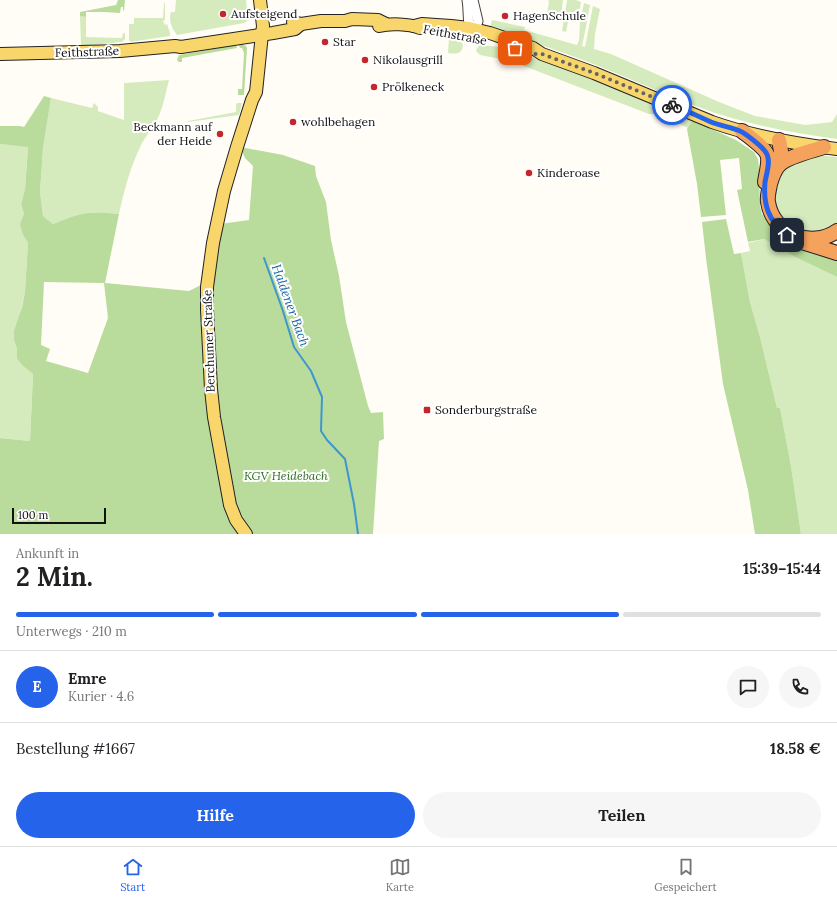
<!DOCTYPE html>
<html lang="de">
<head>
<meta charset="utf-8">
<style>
	:root { --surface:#fff; --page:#f6f6f6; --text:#202124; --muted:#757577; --line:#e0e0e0; --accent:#2563eb }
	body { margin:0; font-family:Lora,serif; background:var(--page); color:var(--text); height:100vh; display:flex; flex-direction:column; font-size:15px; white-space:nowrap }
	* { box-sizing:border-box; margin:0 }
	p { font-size:13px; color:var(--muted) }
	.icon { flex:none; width:22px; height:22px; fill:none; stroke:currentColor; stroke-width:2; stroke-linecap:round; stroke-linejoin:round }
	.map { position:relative; height:534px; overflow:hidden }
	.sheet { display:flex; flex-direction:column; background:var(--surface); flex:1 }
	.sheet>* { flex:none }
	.scale { position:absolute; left:12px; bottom:10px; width:94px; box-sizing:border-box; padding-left:4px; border:2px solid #111; border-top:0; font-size:11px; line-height:14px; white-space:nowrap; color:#111; -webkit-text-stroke:3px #fff; paint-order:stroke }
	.pin { position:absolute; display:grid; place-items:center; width:34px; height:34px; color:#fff; margin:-17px; border-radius:8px; box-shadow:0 2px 6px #0006 }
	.courier { position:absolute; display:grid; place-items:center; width:40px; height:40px; margin:-20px; border:3px solid #2563eb; border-radius:50%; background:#fff; color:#222; box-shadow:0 1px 5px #0007 }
	.summary em { font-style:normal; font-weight:800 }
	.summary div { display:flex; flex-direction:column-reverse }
	.summary { display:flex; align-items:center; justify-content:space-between; height:68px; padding:0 16px }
	h1 { font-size:26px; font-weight:800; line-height:30px }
	.bar { display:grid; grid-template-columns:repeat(4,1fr); gap:6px 4px; align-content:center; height:48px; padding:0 16px }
	.bar i { height:5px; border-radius:3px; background:var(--line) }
	.bar .active { background:var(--accent) }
	.bar p { grid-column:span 4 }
	.line { display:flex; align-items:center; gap:10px; padding:0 16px; border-top:1px solid var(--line) }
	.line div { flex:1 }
	.round { display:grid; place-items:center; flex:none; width:42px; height:42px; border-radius:21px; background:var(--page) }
	.action { display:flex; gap:8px; margin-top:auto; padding:8px 16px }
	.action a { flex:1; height:46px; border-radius:24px; background:var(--accent); color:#fff; font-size:16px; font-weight:800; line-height:46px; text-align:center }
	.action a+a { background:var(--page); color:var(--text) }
	.tabs { display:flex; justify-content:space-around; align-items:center; height:56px; border-top:1px solid var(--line); background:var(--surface); font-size:11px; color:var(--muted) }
	.tabs a { display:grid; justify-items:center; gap:2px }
	.tabs .active { color:var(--accent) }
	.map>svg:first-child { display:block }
	.green { fill:#d5ebbd }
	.forest { fill:#b9dc9c; fill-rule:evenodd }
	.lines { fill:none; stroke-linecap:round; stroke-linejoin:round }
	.stream { stroke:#3f96cf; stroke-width:2 }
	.minor-casing { stroke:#444; stroke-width:11 }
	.major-casing { stroke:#222; stroke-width:14 }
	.highway-casing { stroke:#222; stroke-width:16 }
	.minor { stroke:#fff; stroke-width:9 }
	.major { stroke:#f9d66b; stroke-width:12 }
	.highway { stroke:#f5a25d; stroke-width:14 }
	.done { stroke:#646461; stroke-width:4; stroke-dasharray:0 7.2 }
	.route { stroke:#2563eb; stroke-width:5 }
	.poi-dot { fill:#c4262e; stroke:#fff; stroke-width:1.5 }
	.labels { text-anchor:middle; stroke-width:4; stroke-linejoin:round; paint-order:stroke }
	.poi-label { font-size:12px; fill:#111; stroke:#fff; text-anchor:start }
	.street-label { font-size:12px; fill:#111; stroke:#fff }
	.park-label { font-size:12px; font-style:italic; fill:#2f6b1f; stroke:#fff }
	.water-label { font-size:13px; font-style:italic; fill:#1768a6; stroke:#fff }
</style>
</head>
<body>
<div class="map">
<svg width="837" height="534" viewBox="0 0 837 534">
	<rect width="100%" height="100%" fill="#fffdf5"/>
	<g class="green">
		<path d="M176,0h70l2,20 -4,3 -67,12c-5,-6 -9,-15 -6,-23h4z"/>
		<path d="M549,0h14l-2,16 -10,-3v2l-4,-1 2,-12h-1z"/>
		<path d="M567,0h9l5,2 -3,16 -11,-1 -1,4 2,1 -2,10 -4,-1z"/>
		<path d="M164,3h1v17l-2,1 2,4 2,-1 3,9v3l-40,6 -1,-3v-15h5v-6h29z"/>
		<path d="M584,3l6,2 -5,27 -3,14 3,1 8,-41 7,3 -5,25 -1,15 17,5 108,48 36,14 50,9 27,-3 5,-8v25c-35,-5 -71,-11 -105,-21 -46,-13 -91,-35 -136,-53 -35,-14 -70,-25 -106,-37l2,-8 33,7 -1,3 53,15 2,-5 1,-18z"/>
		<path d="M80,16l6,1v20l36,1 1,-5h2v6l-3,3 -40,4 -1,-1z"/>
		<path d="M449,38c6,1 12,1 14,7 -1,10 -8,9 -15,8z"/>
		<path d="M480,45l21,2 81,27 111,45 -5,9 -27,-14h-12l-138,-53 -31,-6 -4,-4 1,-3z"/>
		<path d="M169,80c-3,11 -5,23 -9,33 -4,11 -12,20 -18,30 -11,22 -18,47 -23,71 -15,-2 -33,-3 -48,3 -6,2 -12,5 -18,7l-10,-8 -3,-24 3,-43 8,-51 41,10 2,-5 4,4v4l26,9v-37z"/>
		<path d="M237,103h5l-3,12 -51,7v-1l48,-9v-7z"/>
		<path d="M0,144l28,2 -3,43 -4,15 3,10 -1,21 5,8 -3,49 -11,48 3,9v10l7,8 9,7 -3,67 -30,-3z"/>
		<path d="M815,155l22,2v69l-4,3 -35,6 -26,-27 5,-35 23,-16z"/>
		<path d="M764,239l31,18 42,20v257h-36l-10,-68 -11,-58h-3l-17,-71 -10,-35 -9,-49 9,-2 -2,-8z"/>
	</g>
	<g class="forest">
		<path d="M118,0h7l-1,11 -1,-1v-3h-2l-1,6 -16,-1h-18v5l-6,-1v-4l36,-7z"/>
		<path d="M241,44l5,2 1,2 -3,47h-6v-6h4l2,-36 -2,-5h-2l-1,-3z"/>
		<path d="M236,45l1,3 -55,10v4h-3l-2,-2 2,-5z"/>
		<path d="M44,96l7,2 -8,51 -3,43 3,24 10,8c6,-2 12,-5 18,-7 15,-6 33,-5 48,-3l-14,69 84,8 22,-11 9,-56 29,-4 4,-54 -8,-8 -5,-11 43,8 32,11 1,10 10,26 5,38 8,36 7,46 22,84 3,7 12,-1 1,27 -5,2 -6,93h-373v-96l30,3 3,-67 -9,-7 -7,-8v-10l-3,-9v-9l8,-24 3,-15 3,-49 -5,-8 -3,-11 4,-10 -3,-10 4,-15 3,-42 -28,-3v-18h20l4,1zM44,282l60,1 4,35 -20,55 -42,-12 4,-12 -9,-4z"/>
		<path d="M693,119l9,6 34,15 18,12 4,7 1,9 1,38 2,8 12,17 17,12 14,6 32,8v20l-42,-20 -31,-18 -16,3 -11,-52 5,-1 -3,-31 -19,2 6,55 -25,2 -4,-33 -10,-55z"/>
		<path d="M726,219l8,35 7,-1 9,49 10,35 17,71h3l11,58 10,68h-46l-7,-44 -25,-106 -17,-126 -4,-36z"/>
	</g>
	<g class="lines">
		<path class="stream" d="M264,258l19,53 11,36 17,24 11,26 -1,34 6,9 18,19 9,45 4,30"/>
		<g class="minor-casing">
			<g id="minor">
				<path d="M467,0c2,11 0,23 4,34"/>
				<path d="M473,37l5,-16 -5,-21"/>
			</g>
		</g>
		<g class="major-casing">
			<g id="major">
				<path d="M293,22l8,2 20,-3h24l7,-2 26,1 8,4"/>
				<path d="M379,26c11,-3 30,-2 41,2"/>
				<path d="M414,26l8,-2 29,2 18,2 21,5 43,15 9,6 52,19 118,49c40,14 83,22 125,27"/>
				<path d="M0,54l120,-3 55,-5 6,1 92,-14 22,-4 6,-5"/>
				<path d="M246,534l-10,-14 -6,-15 -16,-88 -3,-28 -4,-79v-23l6,-44 11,-52 13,-44 15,-47 4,-8 6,-58 1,-8 -3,-26"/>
			</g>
		</g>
		<g class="highway-casing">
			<g id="highway">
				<path d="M742,131c6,5 25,18 26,26 1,8 -2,17 -3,25"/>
				<path d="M779,140l2,11 -1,13"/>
				<path d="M824,147c-12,4 -36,9 -45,18 -5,6 -7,12 -9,19 -1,6 -3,13 -2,18 5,32 43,47 69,29"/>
				<path d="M802,242l35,11"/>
			</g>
		</g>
		<use href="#minor" class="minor"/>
		<use href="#major" class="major"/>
		<use href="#highway" class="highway"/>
	</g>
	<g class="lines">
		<path class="done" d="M515,48l16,6h11l52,19 78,32"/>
		<path class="route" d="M672,105c13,5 26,11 39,17 10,4 20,5 29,9 5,2 20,14 24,19 8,8 3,21 1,32 -2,22 3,39 22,53"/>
	</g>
	<g class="poi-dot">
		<circle cx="223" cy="14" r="4"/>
		<circle cx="505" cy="16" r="4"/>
		<circle cx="325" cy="42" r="4"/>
		<circle cx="365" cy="60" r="4"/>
		<circle cx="374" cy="87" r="4"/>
		<circle cx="293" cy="122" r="4"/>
		<circle cx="220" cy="134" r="4"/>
		<circle cx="529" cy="173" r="4"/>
		<rect x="423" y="406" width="8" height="8" rx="2"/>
	</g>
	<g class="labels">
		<g class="poi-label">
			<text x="231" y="18">Aufsteigend</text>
			<text x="513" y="20">HagenSchule</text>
			<text x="333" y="46">Star</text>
			<text x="373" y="64">Nikolausgrill</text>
			<text x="382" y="91">Prölkeneck</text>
			<text x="301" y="126">wohlbehagen</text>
			<text x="212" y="131" text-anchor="end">Beckmann auf<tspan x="212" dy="14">der Heide</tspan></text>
			<text x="537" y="177">Kinderoase</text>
			<text x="435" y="414">Sonderburgstraße</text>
		</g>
		<g class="street-label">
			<text transform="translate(455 35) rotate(11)" y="4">Feithstraße</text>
			<text transform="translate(87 52) rotate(-2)" y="4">Feithstraße</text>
			<text transform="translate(209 341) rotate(-92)" y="4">Berchumer Straße</text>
		</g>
		<g class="park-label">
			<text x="286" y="480">KGV Heidebach</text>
		</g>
		<g class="water-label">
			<text transform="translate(291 305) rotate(70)" y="5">Haldener Bach</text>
		</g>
	</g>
</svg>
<div class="scale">100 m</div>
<div class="pin" style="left:515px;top:48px;background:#ea580c"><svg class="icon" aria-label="bag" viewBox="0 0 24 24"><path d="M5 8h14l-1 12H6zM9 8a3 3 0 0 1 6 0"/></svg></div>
<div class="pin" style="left:787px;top:235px;background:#1f2937"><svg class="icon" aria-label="home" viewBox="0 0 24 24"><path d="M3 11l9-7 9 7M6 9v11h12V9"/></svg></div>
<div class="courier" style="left:672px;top:105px"><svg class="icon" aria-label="bike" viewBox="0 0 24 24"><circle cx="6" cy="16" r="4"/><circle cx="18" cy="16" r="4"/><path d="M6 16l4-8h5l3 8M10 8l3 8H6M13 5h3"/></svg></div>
</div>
<section class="sheet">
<div class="summary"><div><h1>2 Min.</h1><p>Ankunft in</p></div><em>15:39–15:44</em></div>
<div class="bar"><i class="active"></i><i class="active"></i><i class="active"></i><i></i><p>Unterwegs · 210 m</p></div>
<div class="line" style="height:72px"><b class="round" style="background:var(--accent);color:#fff">E</b><div><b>Emre</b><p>Kurier · 4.6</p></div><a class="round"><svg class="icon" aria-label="chat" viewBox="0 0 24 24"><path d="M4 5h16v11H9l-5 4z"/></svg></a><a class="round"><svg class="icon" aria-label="phone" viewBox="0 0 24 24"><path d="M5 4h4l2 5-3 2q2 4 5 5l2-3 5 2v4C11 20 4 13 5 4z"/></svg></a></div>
<div class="line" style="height:52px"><div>Bestellung #1667</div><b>18.58 €</b></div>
<div class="action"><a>Hilfe</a><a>Teilen</a></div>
</section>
<nav class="tabs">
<a class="active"><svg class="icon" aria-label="home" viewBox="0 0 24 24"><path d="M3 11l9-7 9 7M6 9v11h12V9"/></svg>Start</a>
<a><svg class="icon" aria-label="map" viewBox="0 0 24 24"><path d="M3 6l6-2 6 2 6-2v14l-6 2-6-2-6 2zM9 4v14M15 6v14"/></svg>Karte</a>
<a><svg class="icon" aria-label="saved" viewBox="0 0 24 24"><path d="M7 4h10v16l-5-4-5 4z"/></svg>Gespeichert</a>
</nav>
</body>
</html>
